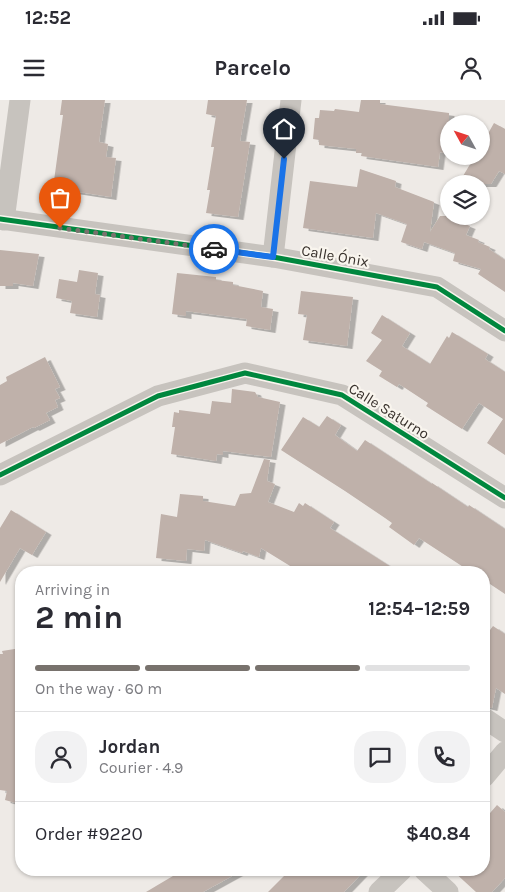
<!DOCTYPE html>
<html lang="en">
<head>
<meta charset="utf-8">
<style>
	:root { --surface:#fff; --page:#f2f2f3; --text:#2b2b33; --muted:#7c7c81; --line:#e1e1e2; --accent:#78726d }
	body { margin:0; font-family:Karla,sans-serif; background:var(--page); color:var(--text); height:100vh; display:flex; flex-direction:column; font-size:19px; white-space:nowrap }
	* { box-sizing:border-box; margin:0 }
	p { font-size:16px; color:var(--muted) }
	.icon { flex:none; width:28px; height:28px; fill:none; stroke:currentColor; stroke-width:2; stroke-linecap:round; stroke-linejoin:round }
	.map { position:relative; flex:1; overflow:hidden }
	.sheet { position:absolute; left:15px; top:466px; width:475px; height:310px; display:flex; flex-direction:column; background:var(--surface); border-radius:20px; box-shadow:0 1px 4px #0004 }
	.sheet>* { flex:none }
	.needle { width:32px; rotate:310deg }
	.buttons { position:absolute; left:440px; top:15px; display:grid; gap:10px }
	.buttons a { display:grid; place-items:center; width:50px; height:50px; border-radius:50%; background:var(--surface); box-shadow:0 1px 4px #0004; font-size:25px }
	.pin { position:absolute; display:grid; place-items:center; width:42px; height:42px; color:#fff; margin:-51px -21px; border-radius:50% 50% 50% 0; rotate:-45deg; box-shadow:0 0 5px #0007 }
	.pin .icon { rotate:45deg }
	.courier { position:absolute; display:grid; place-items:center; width:50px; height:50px; margin:-25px; border:4px solid #1a73e8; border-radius:50%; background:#fff; color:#222; box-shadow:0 1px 6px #0007 }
	.summary em { font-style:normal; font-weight:700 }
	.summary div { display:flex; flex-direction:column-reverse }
	.summary { display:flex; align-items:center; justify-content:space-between; height:85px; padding:0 20px }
	h1 { font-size:32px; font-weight:700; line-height:38px }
	.bar { display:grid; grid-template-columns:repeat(4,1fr); gap:8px 5px; align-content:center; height:60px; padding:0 20px }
	.bar i { height:6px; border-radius:4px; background:var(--line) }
	.bar .active { background:var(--accent) }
	.bar p { grid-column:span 4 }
	.line { display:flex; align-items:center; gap:12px; padding:0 20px; border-top:1px solid var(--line) }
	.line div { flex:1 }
	.round { display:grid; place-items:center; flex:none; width:52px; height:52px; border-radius:20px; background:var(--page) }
	.status { display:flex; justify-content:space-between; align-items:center; height:35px; padding:0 25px; background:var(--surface); direction:ltr }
	.status svg { height:14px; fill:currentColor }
	header { display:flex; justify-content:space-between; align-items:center; height:65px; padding:0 20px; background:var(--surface); font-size:22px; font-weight:700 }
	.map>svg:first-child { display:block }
	.building { fill:#bfb1aa; filter:url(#shadow) }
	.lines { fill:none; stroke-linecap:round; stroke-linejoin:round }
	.minor { stroke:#c7c3be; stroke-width:21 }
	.cycleway-casing { stroke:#f9f5ee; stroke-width:8 }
	.cycleway { stroke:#00873e; stroke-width:5 }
	.done { stroke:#78726d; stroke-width:5; stroke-dasharray:0 9 }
	.route { stroke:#1a73e8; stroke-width:6 }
	.labels { text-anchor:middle; stroke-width:4.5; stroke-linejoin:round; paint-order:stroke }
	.street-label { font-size:15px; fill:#38312c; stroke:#f9f5ee }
</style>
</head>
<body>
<div class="status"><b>12:52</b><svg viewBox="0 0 49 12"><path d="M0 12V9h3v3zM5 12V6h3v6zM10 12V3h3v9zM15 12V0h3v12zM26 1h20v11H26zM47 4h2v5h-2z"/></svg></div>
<header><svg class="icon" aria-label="menu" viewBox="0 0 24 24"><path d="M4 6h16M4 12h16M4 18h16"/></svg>Parcelo<svg class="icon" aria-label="person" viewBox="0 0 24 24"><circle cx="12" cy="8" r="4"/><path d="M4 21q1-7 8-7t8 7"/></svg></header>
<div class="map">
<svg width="505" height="792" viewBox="0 0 505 792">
	<defs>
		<filter id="shadow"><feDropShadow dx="5.5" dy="3" stdDeviation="0" flood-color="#0004"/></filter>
	</defs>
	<rect width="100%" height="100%" fill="#eeeae6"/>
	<g class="building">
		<path d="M62,0h43l-6,42 9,2 -2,13 10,1 -5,39 -58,-9 10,-73h-3z"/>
		<path d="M208,0h39l-7,41 10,1 -12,75 -32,-4 4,-23h-3l7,-43h-3l5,-31 -10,-2z"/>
		<path d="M361,0h19v4l69,9v41l-9,-2 -2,15 -77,-11 1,-3h-6v-4l-37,-4v-5l-6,-1 2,-21h4l1,-8 14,1 1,-2 24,3z"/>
		<path d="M494,23l11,6v45l-6,-3 -8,13h-29l3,-7 -2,-1 12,-20h6v-10z"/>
		<path d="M360,69l36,12 -1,6 39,15 -4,30 10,-16h19l-2,5 13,5 -4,9 13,5 -1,2 12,5 -1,2 16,11v32l-27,-18 3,-5 -28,-8 2,-8 -31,-11 -2,7 -21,-7 6,-18 -31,-11 -3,25 -70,-10 7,-47 47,6z"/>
		<path d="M0,150l39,4 -6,32 -20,-3v3h-13z"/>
		<path d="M79,170l19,3 -3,21 5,1 -3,22 -27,-4 2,-12 -16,-3 3,-19 18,3z"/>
		<path d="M177,173l39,4v3l17,2v3l30,6 -2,16 12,2 -3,21 -24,-4 1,-7 -61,-8v5l-14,-2z"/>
		<path d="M301,191l52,6 -6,49 -44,-6 4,-25 -9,-1z"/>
		<path d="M382,215l28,18 -8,13 28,18 17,-28 2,2 3,-6 36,22 -3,5 20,13v83l-18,-12 16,-24 -24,-16 -17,26 -36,-23 2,-3 -29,-19 -2,3 -18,-11 3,-5 -16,-10 16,-21 -11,-7z"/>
		<path d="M45,257l15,30 -5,2 5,9 -5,2 3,7 -12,6 4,7 -16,8 -1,-1 -33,17v-59l7,-4 -1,-4z"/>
		<path d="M232,289l23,3 3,5 22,5 -9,55 -48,-6v4l-6,-1 -1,7 -45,-7 4,-27h-3l2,-15 5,1v-3l31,4 2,-13 19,2z"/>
		<path d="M327,316l14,9 -6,10 22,16 8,-11 67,44v-1l36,24 1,-2 36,24v65l-21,-14v-8h-13l-52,-34 -5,7 -25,-18 3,-4 -7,-5 -40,-27 -64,-41 22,-33 16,10z"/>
		<path d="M264,359l6,1 -3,21 8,3 -7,18 26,10 5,-9 4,3 2,-3 29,19 -4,6 69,44h-99l-39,-24 -2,9 -16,-6 -1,2 -37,-13 -1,11 -17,-2 -1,12 -30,-3 5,-44 16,3 3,-23 23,2v5l32,5 5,-12 11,-1z"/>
		<path d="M11,410l35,22 -14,23 -12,-7 -20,34v-54z"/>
		<path d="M493,526l12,8v60l-9,-6 -4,20 -8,-2v-79l6,3z"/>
		<path d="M21,548v147l-2,9 -14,-4 2,-9 -7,-1v-136h3l-1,-3z"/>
		<path d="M497,705l8,7v66l-13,14h-16l-24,-22h32v-50z"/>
		<path d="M183,770h60l-40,22h-57z"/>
		<path d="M290,770h75l-21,22h-76z"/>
	</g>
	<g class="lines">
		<g class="minor">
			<path d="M0,119l273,38 164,30 68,44"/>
			<path d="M4,120l16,-120"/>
			<path d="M273,157l18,-157"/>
			<path d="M0,375l158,-79 87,-23 97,22 163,103"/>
			<path d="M484,618l21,14"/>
			<path d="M484,677l21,-25"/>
			<path d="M424,770l24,22"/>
			<path d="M379,792l23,-22"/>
		</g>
		<g class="cycleway-casing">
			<g id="cycleway">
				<path d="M0,119l273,38 164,30 68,44"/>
				<path d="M0,375l158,-79 87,-23 97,22 163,103"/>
			</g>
		</g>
		<use href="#cycleway" class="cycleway"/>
	</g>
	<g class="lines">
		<path class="done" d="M60,128l154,21"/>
		<path class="route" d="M214,149l59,8 11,-98"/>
	</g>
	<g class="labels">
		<g class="street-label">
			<text transform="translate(335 156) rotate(10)" y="5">Calle Ónix</text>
			<text transform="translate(389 311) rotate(32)" y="5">Calle Saturno</text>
		</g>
	</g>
</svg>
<div class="buttons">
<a><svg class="needle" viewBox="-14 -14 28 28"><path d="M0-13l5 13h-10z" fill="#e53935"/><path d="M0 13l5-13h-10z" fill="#7c7c81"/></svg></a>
<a><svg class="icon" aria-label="layers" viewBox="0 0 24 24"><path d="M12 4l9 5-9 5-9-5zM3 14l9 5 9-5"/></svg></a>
</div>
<div class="pin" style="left:60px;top:128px;background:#ea580c"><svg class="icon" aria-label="bag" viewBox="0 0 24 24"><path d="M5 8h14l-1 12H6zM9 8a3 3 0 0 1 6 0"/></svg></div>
<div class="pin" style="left:284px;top:59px;background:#1f2937"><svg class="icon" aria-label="home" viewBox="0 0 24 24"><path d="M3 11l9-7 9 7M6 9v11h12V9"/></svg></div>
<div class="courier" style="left:214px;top:149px"><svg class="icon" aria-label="car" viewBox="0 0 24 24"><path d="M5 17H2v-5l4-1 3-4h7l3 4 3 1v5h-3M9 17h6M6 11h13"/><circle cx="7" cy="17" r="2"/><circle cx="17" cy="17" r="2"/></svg></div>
<section class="sheet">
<div class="summary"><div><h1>2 min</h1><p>Arriving in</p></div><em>12:54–12:59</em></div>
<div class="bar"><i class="active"></i><i class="active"></i><i class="active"></i><i></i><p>On the way · 60 m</p></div>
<div class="line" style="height:90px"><a class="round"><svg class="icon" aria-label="person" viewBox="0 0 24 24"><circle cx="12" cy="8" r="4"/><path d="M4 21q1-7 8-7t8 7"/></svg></a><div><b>Jordan</b><p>Courier · 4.9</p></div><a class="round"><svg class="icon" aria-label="chat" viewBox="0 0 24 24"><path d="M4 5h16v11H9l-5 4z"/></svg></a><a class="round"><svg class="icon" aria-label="phone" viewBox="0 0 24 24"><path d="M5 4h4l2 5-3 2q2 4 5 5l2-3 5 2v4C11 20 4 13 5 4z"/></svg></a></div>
<div class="line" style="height:65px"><div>Order #9220</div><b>$40.84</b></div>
</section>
</div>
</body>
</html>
